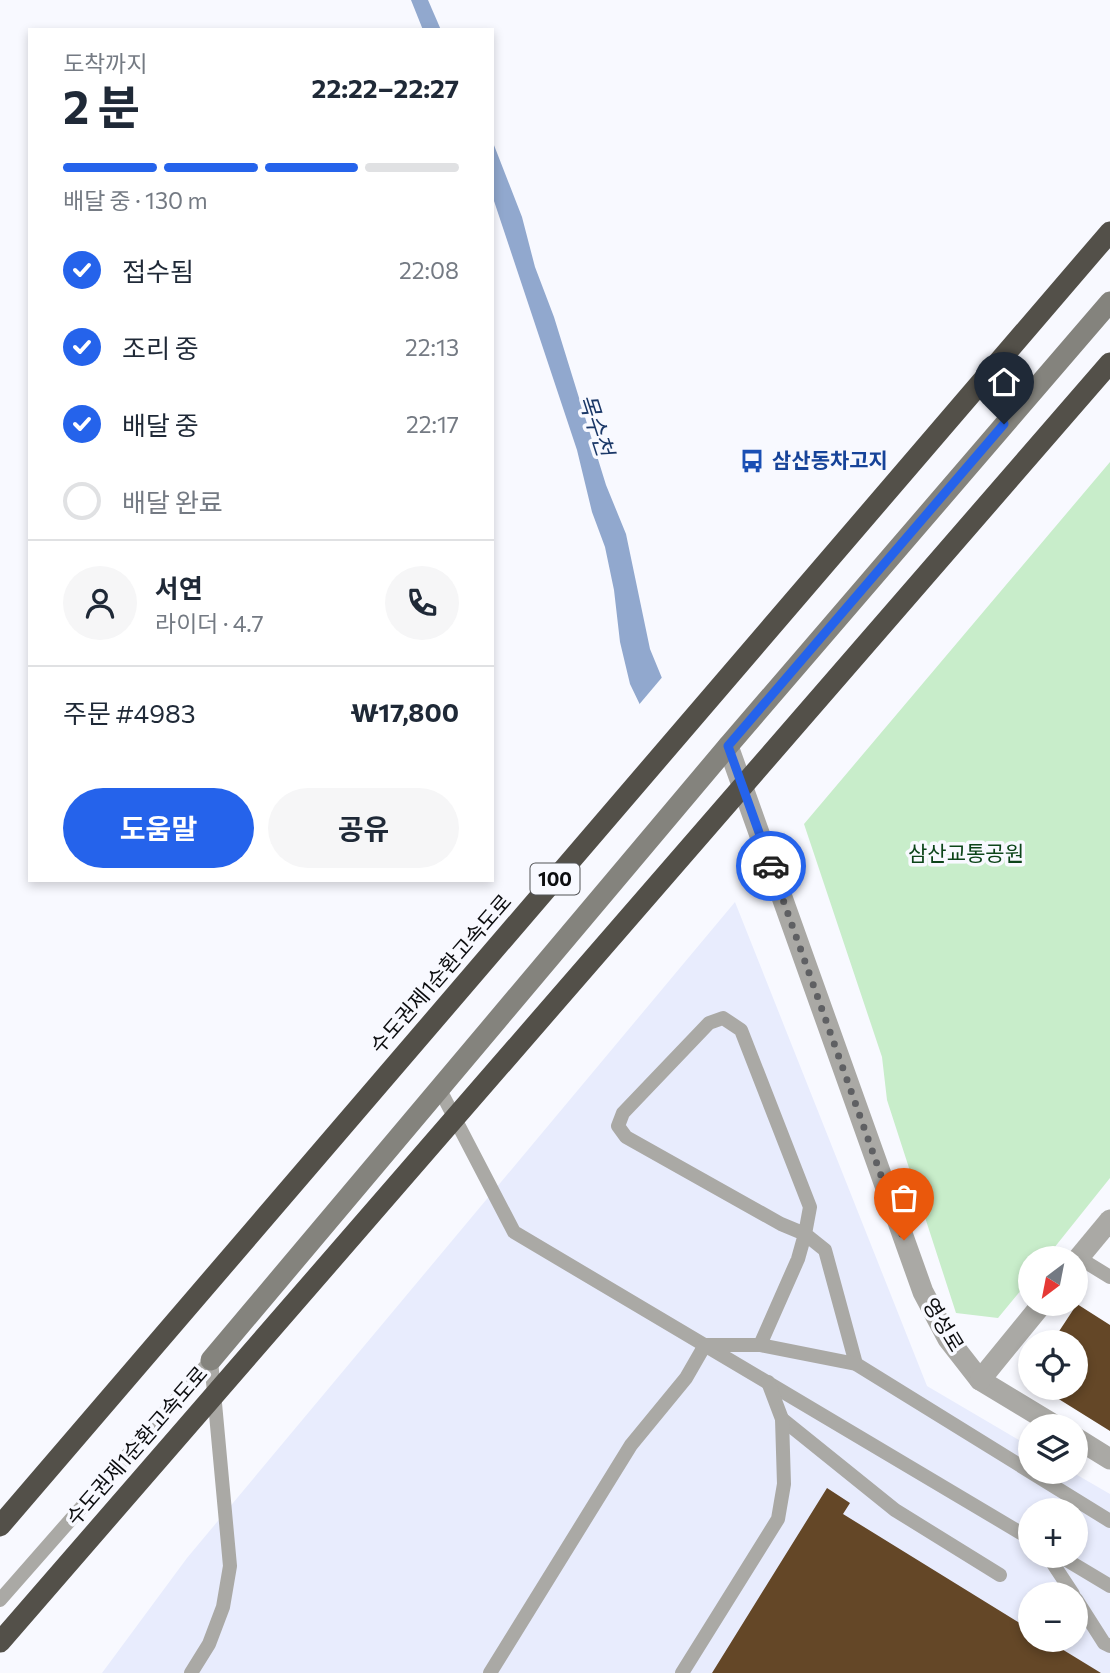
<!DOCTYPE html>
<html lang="ko">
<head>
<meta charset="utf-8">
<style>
	:root { --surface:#fff; --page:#f6f6f7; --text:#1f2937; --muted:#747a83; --line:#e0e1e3; --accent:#2563eb }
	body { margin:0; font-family:Commissioner,"Noto Sans KR",sans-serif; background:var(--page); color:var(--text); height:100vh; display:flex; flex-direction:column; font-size:26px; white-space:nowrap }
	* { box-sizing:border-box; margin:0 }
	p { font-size:23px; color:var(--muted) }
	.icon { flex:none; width:38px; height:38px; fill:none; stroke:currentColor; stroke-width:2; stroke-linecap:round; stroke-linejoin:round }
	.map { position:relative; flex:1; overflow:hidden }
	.drawer { position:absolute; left:28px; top:28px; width:466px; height:854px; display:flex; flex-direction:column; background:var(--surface); border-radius:0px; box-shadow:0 4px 10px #0003 }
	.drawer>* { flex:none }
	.needle { width:46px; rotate:212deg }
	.tools { position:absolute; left:1018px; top:1246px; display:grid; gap:14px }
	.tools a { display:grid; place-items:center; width:70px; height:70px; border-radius:50%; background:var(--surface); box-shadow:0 4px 10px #0003; font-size:35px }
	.pin { position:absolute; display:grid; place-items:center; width:60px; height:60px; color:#fff; margin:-72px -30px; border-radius:50% 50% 50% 0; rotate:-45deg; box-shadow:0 0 7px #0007 }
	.pin .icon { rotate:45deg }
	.courier { position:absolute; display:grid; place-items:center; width:70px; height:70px; margin:-35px; border:5px solid #2563eb; border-radius:50%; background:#fff; color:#222; box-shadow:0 2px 9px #0007 }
	.headline em { font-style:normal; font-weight:700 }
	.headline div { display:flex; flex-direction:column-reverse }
	.headline { display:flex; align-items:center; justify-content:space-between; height:119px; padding:0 35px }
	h1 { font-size:46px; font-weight:700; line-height:52px }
	.bar { display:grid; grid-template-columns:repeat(4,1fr); gap:10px 7px; align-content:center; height:84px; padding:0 35px }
	.bar i { height:9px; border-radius:5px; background:var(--line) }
	.bar .active { background:var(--accent) }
	.bar p { grid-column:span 4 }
	.line { display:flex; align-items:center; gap:18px; padding:0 35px; border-top:2px solid var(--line) }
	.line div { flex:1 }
	.round { display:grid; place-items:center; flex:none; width:74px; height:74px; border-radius:37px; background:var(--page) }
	ol { padding:0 35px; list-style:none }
	li { display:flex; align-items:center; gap:21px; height:77px }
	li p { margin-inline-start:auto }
	li .icon { padding:7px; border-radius:50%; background:var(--accent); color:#fff; stroke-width:4 }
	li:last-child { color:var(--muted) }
	li i { width:38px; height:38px; border:4px solid var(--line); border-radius:50% }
	.cta { display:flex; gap:14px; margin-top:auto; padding:14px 35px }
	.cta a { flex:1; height:80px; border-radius:42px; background:var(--accent); color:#fff; font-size:28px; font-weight:700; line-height:80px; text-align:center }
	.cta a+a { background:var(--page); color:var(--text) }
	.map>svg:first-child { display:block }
	.built { fill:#e8ecfd; fill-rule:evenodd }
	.green { fill:#c8edca }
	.water { fill:#91a8ce }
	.pier { fill:#f8f9ff }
	.building { fill:#644727 }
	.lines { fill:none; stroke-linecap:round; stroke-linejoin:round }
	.lane { stroke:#aaa9a5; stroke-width:14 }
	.street { stroke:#aaa9a5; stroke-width:21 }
	.secondary { stroke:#84837d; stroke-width:21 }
	.highway { stroke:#535049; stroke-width:21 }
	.highway-bridge { stroke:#535049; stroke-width:21 }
	.done { stroke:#5f6063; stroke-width:7; stroke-dasharray:0 12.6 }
	.route { stroke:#2563eb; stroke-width:9 }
	.labels { text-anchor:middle; stroke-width:7; stroke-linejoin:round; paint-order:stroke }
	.shield { fill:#f8f9ff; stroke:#535457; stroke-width:2 }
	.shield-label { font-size:19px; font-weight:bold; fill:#0c0d0f }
	.transit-label { font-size:21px; font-weight:bold; fill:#164399; stroke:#f8f9ff; text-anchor:start }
	.park-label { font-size:21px; fill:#0c4419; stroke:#f8f9ff }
	.street-label { font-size:21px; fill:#0c0d0f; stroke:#f8f9ff }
	.water-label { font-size:23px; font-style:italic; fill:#1a3767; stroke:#f8f9ff }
</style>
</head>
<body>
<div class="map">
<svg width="1110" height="1673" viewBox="0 0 1110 1673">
	<rect width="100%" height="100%" fill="#f8f9ff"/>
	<path class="built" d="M735,902l192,484 104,61v25h41l38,22v179h-1008l85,-115zM1031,1510h45v46h-45zM1031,1594h45v46h-45z"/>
	<path class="green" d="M1110,462v716l-64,80h-15v20l-33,40 -42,-5 -69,-213 -5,-43 -78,-233z"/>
	<g class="water">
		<path d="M411,0h17l13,30h-18z"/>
		<path d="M492,140l30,77 13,50 19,50 52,168 20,49 24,115 14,34 -22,26 -12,-25 -10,-42 -6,-52 -9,-43 -13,-35 -15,-62 -85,-255z"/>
	</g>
	<path class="pier" d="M664,675l3,10 -23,27h-4l-3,-5z"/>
	<g class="building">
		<path d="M1077,1304l33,21v106l-69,-43h35v-46h-24z"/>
		<path d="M827,1488l23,15 -7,11 188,116v10h16l54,33h-389z"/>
	</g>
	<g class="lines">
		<g class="lane">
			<path d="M439,1088l75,144 517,307"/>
			<path d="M1079,1258l31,19"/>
			<path d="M760,1345l38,-86 7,-25 -24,-10 -155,-87 -8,-11 5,-13 86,-90 14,-5 18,12 69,177 -5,27 20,16 31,114"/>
			<path d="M782,1419l113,91 105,65"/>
			<path d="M1048,1556l25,38"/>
			<path d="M1060,1556l50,30"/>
			<path d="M1076,1599l28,44 6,3"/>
			<path d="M0,1600l211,-240"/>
			<path d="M191,1673l18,-29 14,-37 7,-41 -19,-206"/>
			<path d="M490,1673l141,-228 55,-67 19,-33h55l96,19 254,157"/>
			<path d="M682,1673l96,-154 6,-35 -2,-65 -14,-37"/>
		</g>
		<g class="street">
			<path d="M728,746l195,546 25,47 32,41 76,46"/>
			<path d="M1076,1261l34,-41"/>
			<path d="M980,1380l62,-76"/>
			<path d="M1076,1438l34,21"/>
		</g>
		<path class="secondary" d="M211,1360l517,-614 382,-444"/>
		<path class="highway" d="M0,1526l1110,-1294"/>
		<path class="highway-bridge" d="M0,1642l1110,-1279"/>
	</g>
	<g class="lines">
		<path class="done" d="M771,866l133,374"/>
		<path class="route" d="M771,866l-43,-120 276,-322"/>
	</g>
	<defs>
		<g id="bus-bare" transform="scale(1.89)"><path d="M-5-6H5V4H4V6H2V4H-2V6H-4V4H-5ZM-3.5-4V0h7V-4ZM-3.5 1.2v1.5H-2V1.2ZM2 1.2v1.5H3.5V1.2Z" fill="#1a4fb4" stroke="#f8f9ff" stroke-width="2.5" paint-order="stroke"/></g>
	</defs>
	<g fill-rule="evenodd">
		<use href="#bus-bare" x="752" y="461"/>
	</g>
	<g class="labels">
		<rect class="shield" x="530.5" y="863.5" width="49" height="31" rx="5"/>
		<g class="shield-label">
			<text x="555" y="886">100</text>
		</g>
		<g class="transit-label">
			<text x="772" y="468">삼산동차고지</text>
		</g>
		<g class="park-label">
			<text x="966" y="861">삼산교통공원</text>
		</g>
		<g class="street-label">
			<text transform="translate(441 974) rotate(-49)" y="7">수도권제1순환고속도로</text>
			<text transform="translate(943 1325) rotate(59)" y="7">영성로</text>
			<text transform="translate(137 1446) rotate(-49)" y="7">수도권제1순환고속도로</text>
		</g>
		<g class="water-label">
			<text transform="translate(596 425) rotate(72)" y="8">목수천</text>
		</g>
	</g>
</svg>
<div class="tools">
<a><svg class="needle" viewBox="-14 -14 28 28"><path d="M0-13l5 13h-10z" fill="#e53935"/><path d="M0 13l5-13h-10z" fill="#747a83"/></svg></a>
<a><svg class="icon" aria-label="locate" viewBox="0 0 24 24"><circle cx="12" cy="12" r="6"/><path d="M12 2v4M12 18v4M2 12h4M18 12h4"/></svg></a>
<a><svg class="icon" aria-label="layers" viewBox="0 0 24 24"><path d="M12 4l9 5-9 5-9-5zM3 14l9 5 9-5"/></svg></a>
<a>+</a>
<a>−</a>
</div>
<div class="pin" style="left:904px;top:1240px;background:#ea580c"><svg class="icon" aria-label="bag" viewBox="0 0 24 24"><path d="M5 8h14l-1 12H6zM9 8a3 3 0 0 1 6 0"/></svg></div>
<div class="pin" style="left:1004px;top:424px;background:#1f2937"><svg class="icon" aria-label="home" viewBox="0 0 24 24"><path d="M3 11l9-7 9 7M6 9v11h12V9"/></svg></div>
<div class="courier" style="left:771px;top:866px"><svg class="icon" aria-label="car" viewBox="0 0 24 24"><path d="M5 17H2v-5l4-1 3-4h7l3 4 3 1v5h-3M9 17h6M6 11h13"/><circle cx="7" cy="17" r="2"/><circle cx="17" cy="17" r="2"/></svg></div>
<section class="drawer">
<div class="headline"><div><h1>2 분</h1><p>도착까지</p></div><em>22:22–22:27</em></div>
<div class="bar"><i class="active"></i><i class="active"></i><i class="active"></i><i></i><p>배달 중 · 130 m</p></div>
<ol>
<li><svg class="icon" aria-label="check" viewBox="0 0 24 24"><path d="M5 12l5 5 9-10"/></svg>접수됨<p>22:08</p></li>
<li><svg class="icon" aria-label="check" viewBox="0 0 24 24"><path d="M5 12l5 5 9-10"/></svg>조리 중<p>22:13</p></li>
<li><svg class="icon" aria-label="check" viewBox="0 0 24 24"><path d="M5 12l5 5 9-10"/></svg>배달 중<p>22:17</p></li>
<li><i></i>배달 완료</li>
</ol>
<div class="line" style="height:126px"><a class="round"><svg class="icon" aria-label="person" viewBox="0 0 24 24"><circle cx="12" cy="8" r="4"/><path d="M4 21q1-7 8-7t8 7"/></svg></a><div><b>서연</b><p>라이더 · 4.7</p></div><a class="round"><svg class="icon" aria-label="phone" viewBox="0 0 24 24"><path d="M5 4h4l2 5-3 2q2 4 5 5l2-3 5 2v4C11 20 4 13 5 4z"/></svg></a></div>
<div class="line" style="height:91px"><div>주문 #4983</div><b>₩17,800</b></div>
<div class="cta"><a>도움말</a><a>공유</a></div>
</section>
</div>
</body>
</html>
